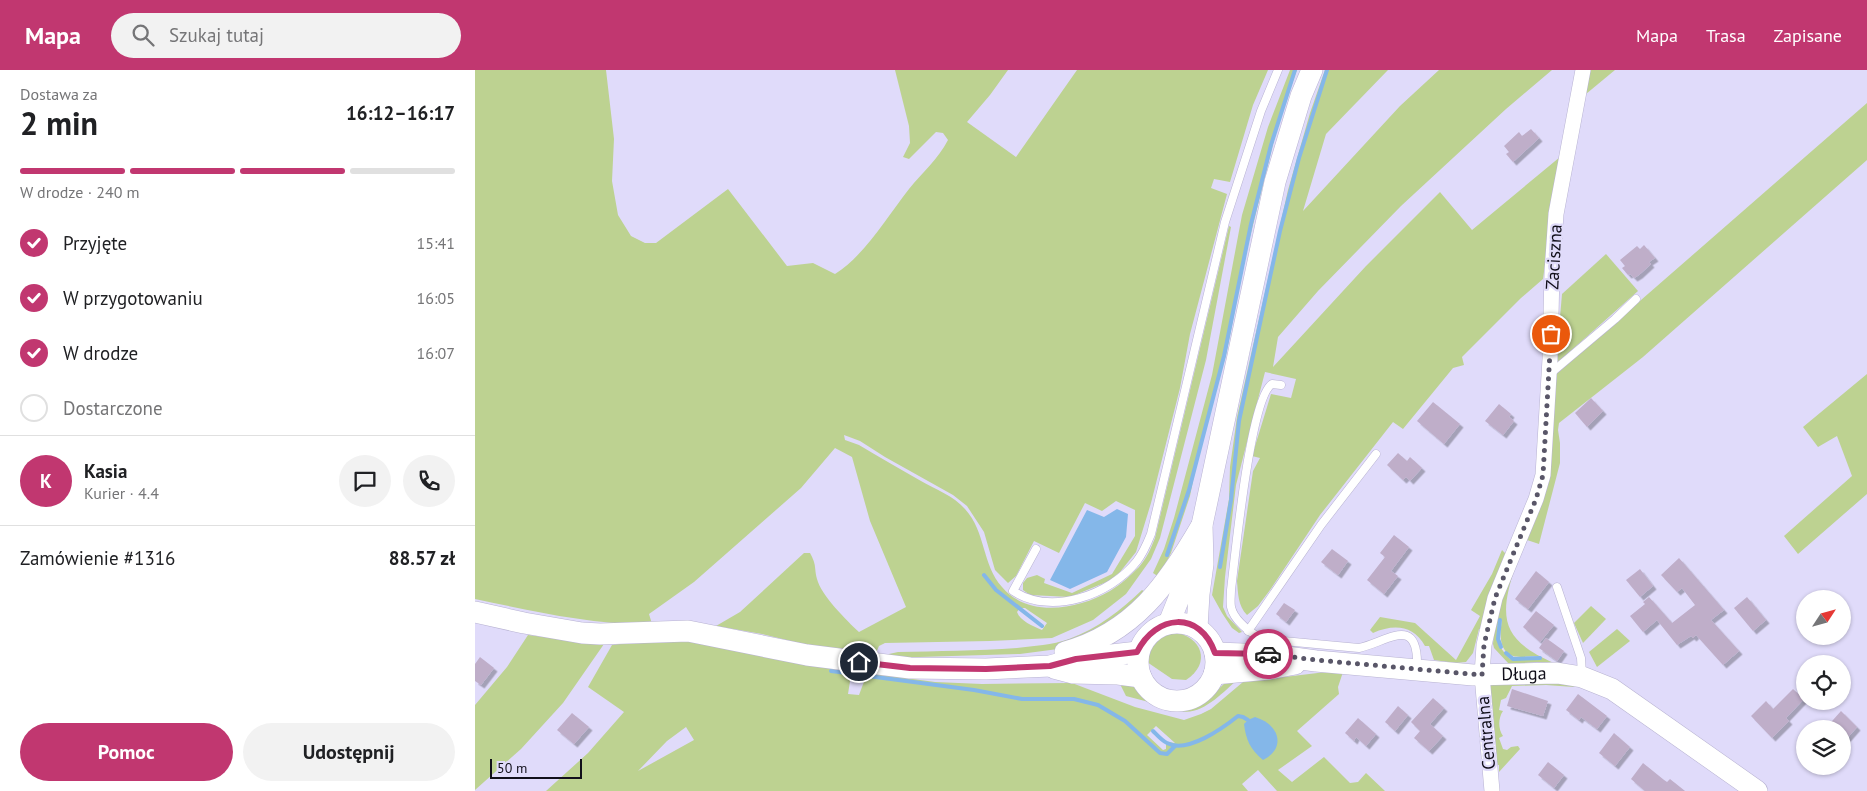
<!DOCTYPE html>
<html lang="pl">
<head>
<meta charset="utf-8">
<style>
	:root { --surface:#fff; --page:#f2f2f2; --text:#202124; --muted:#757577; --line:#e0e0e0; --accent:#c13770 }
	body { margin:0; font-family:"PT Sans",sans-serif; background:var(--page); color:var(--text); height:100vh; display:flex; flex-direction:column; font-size:19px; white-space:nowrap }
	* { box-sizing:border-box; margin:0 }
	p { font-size:16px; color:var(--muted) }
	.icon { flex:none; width:28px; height:28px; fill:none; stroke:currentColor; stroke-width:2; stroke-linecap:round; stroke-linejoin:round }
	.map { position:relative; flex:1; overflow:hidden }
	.sheet { display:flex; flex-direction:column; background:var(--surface); width:475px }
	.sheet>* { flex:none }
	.needle { width:32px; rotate:54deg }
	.fabs { position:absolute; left:1321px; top:520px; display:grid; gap:10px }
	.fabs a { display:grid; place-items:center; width:55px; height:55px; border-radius:50%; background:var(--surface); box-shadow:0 1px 4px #0004; font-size:25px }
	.scale { position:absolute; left:15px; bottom:12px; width:92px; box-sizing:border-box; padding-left:5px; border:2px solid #110f1a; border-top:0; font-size:14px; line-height:18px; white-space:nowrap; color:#110f1a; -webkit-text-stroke:4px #e0dbfa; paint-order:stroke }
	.pin { position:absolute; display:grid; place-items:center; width:42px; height:42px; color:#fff; margin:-21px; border:2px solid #fff; border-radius:50%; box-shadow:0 1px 5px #0007 }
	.courier { position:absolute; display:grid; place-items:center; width:50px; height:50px; margin:-25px; border:4px solid #c13770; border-radius:50%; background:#fff; color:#222; box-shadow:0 1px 6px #0007 }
	.headline em { font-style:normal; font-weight:800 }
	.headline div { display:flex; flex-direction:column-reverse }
	.headline { display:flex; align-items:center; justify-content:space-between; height:85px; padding:0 20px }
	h1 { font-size:32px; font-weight:800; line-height:38px }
	.bar { display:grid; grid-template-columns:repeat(4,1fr); gap:8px 5px; align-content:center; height:60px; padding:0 20px }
	.bar i { height:6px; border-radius:4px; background:var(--line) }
	.bar .active { background:var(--accent) }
	.bar p { grid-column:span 4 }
	.line { display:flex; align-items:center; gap:12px; padding:0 20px; border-top:1px solid var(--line) }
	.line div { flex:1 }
	.round { display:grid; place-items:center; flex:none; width:52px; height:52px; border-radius:26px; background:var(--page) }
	ol { padding:0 20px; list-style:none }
	li { display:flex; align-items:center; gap:15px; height:55px }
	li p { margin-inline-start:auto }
	li .icon { padding:5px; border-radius:50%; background:var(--accent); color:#fff; stroke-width:4 }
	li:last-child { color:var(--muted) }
	li i { width:28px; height:28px; border:2px solid var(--line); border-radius:50% }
	.primary-button { display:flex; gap:10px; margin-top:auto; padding:10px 20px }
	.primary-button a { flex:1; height:58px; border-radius:30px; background:var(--accent); color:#fff; font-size:20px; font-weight:800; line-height:58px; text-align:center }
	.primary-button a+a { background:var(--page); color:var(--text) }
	header { display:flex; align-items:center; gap:30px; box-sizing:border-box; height:70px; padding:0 25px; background:var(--accent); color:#fff }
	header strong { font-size:24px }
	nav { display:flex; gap:28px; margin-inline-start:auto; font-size:18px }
	.search { width:350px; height:45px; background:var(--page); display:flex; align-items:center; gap:12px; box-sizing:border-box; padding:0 18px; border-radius:28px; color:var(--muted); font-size:19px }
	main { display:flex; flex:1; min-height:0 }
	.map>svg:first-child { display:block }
	.green { fill:#bdd291; fill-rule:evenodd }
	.water { fill:#84b7e9 }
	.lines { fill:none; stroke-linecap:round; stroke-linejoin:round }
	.stream { stroke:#84b7e9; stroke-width:4 }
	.building { fill:#bfaec9; filter:url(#shadow) }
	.lane-casing { stroke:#b8b3d2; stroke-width:9 }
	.street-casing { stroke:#b8b3d2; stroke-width:16 }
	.secondary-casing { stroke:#b8b3d2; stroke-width:22 }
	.lane { stroke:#fff; stroke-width:8 }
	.street { stroke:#fff; stroke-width:15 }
	.secondary { stroke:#fff; stroke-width:21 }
	.done { stroke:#595668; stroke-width:5; stroke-dasharray:0 9 }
	.route { stroke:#c13770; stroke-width:6 }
	.labels { text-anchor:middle; stroke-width:4.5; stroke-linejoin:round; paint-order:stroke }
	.street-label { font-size:18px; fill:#110f1a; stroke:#e0dbfa }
</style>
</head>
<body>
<header>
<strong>Mapa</strong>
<div class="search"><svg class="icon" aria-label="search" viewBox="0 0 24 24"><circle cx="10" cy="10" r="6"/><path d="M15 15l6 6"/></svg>Szukaj tutaj</div>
<nav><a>Mapa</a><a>Trasa</a><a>Zapisane</a></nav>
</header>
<main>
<section class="sheet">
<div class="headline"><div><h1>2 min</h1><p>Dostawa za</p></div><em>16:12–16:17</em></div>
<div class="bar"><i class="active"></i><i class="active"></i><i class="active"></i><i></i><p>W drodze · 240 m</p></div>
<ol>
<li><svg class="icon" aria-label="check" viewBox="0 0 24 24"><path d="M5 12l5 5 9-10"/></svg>Przyjęte<p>15:41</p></li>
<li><svg class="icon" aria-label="check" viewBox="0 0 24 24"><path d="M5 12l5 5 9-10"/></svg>W przygotowaniu<p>16:05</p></li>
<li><svg class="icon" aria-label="check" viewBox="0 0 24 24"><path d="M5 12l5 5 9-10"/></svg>W drodze<p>16:07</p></li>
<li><i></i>Dostarczone</li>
</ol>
<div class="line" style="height:90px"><b class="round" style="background:var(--accent);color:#fff">K</b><div><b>Kasia</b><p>Kurier · 4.4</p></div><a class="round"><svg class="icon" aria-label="chat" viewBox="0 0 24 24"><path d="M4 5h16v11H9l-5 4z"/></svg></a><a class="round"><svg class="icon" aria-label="phone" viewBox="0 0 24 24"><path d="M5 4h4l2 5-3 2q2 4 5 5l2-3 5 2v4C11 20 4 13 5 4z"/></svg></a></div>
<div class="line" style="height:65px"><div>Zamówienie #1316</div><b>88.57 zł</b></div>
<div class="primary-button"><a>Pomoc</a><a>Udostępnij</a></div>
</section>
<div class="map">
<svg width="1392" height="721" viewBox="0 0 1392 721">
	<defs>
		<filter id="shadow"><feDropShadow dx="3.5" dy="3.5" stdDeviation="0" flood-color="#0004"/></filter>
	</defs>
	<rect width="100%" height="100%" fill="#e0dbfa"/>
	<g class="green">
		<path d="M0,0h131l8,69 -2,42 6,34 13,21 14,7h11l72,-54 59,77 26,-3 22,11c30,-19 52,-57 74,-85 13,-16 29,-30 39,-49l-5,-7 -7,-1 -27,27 -6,-2 7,-14 -1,-17 -14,-56h113l-18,25 -23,27 49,35 61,-87h191l-15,35 -23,77 -16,-3 -3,9 16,6 -37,140 -10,54 -29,115 -15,49 -16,20 -11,9 -39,16 -40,-2 -7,-5v-7l4,-5 10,-3 8,4 -1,4 28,10 40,-19 23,-38v-26l-19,-9 -14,10 -17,-8 -26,50 -25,-12 -18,35 -8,7 -13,-13 -11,-38 -17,-26 -14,-11 -68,-38 -25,-16 -16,-6 1,5 14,5c20,12 41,24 62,36 14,8 33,15 44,28 21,23 17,56 37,78 26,31 75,23 108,4 10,-6 20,-15 29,-24 8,-9 12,-19 16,-29l74,-312 2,1 -25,133 -46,178 -9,21 -25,35 -33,26 -41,18 -62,3 -105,2 -6,3 -4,9 -48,-5 -65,-16 -46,-8 24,-14 64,-59h6c7,13 4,14 7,26 4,16 30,42 42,53l47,-25 -36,-86 -18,-64 -17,-9 -34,40 -107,94 -45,32 3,10c-60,1 -119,-13 -177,-25zM545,538h5l22,15 -5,7c-9,-4 -22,-9 -25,-18z"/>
		<path d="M815,0h7l-18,50 -31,125 -22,110 -26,91 -10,50 -19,57 -12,24 -6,-4 11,-24 10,-31 38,-143 30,-160 26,-88z"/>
		<path d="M850,0h63l-62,64 -23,77 97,-105 39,-36h113l-46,39 -105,97 -83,85 -40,46 -5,30 93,-101 74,-74 32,38 88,-73 -17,122 -22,19 -59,59 2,8 -11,3 -50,61 -10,-7 -73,93 -50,75 -12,16 -11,9c-9,-9 -9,-22 -10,-34l16,-110 7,-13 -8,-2 19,-62 20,4 5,-19 -31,-7 -29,113 -11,92 -2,30 4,9 15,16 -3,1 -7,-5 -10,-15 -10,-18 17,-96 1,-32 7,-50 51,-227 22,-77z"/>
		<path d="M1115,0h25l-29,24z"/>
		<path d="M1392,33v57l-224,197 -84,66 -1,7 2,13v20l-21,81 -12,-4 28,-165z"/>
		<path d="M1131,184l32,37 -82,73 6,-70z"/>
		<path d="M1392,304v120l-69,60 -14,-18 68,-60 -15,-40 -19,11 -15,-20z"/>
		<path d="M1027,480l5,5 -25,74h-3l-6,24 -7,9 -11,1 -21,-3 -5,-14h-4c-12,-21 -31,-22 -52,-13l-3,-3 10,-13 35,6 41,37 24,-44 -9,-6 21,-36z"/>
		<path d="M1041,495c-18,52 -15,75 38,98l-17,-1 -28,2 -15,-16 -1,-4 3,-34zM1024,549l3,1c-2,12 -4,31 11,36 7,2 17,0 25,0l2,1 -1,3 -29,-1c-14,-15 -15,-21 -11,-40z"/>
		<path d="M667,520l8,5 -29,24 -63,30 -38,5 -134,4 3,-4 9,-2c39,-1 79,-1 119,-4 17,-2 35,-3 52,-9 28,-10 52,-29 73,-49z"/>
		<path d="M1116,536l15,13 -23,24 -9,-20z"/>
		<path d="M1142,559l13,12 -33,26 -8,-15z"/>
		<path d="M698,562c29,4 39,31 13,48l-14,-1 -25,-17c-3,-17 11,-27 26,-30z"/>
		<path d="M53,565l76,9 -41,59 -42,46 -46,41v-85l32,-38z"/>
		<path d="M187,568h20l165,32 -1,4 5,1 -3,19 11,1 6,-16 4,-1v-5l66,9 47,2 90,-1 63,24 49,13 17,-6 10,-5 32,-27 91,-11 9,1 -5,15 1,7 -42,37 15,15 -34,24 14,12 32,-25 26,26 8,-1 8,-9 19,18h-108l-19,-21 -16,14 6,7h-702l42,-38 36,-41 -36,-25 24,-42zM681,656l19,17 -7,-1 -2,3v4l-3,1 -16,-15zM211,657l8,13 -56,31 29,-30z"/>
		<path d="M763,609c-16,14 -41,43 -65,29l21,-1 12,-6 20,-19z"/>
		<path d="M648,612l11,3 26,20 -34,-9 -5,-10z"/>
		<path d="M1019,613h84l-4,4 -28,-2 -34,1 -6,12 -5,2 -2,10 4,1c-5,7 -5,18 0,25l-4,2 4,11 4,1 4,-3 7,-1 2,3 -21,23v-7h-3l-6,-79z"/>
	</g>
	<g class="water">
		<path d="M642,439l11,5 -2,23 -19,35 -37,17 -20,-9 37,-70 17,7z"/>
		<path d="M780,647c24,7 32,31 8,43 -13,-11 -17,-20 -19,-36l4,-4z"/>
	</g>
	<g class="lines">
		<g class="stream">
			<path d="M692,485l22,-65 35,-134 27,-132 20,-79 24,-75"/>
			<path d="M745,497l11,-67 8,-79 23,-107 18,-83 19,-73 28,-88"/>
			<path d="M509,505l12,15 46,36"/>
			<path d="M1025,550l-2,19 3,8"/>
			<path d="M1031,583l7,6 27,-1"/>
			<path d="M356,601l16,2"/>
			<path d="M393,606l106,14 48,9h52l24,6 27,16 35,32 7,1 8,-8"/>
			<path d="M678,661c4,4 9,10 14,12 20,11 56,-15 71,-27l5,1 5,3"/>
		</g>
	</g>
	<g class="building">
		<path d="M1056,59l8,9 -26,24 -7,-8 3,-2 -5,-6 15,-14 3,4z"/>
		<path d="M1169,175l11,13 -6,4 2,2 -12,11 -5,3 -4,-4 -2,1 -6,-7 3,-2 -5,-6 17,-14 3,3z"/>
		<path d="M1116,328l12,13 -16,16 -12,-14z"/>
		<path d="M958,332l27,22 -16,20 -27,-23z"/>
		<path d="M1024,334l12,10 -2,3 5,4 -11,14 -18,-14z"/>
		<path d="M923,383l9,8 3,-4 12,11 -12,13 -4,-4 -3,3 -16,-15z"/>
		<path d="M919,465l15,12 -18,24 7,5 -14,18 -17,-14 18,-23 -5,-4z"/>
		<path d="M857,479l16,12 -10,14 -17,-13z"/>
		<path d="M1204,488l45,52 -13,10 28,31 -16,14 -27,-30 -3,3 -2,-2 -14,9 -20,-25 -14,12 -13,-16 15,-12 -2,-2 6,-5 23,26 23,-18 -13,-17 -5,4 -16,-17z"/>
		<path d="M1165,499l13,17 -13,11 -14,-17z"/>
		<path d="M1061,501l13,11 -21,27 -13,-10z"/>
		<path d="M1272,527l19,23 -13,11 -19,-23z"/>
		<path d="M809,533l11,7 -9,12 -10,-8z"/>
		<path d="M1061,541l18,14 -14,17 -17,-15z"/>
		<path d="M1071,568l18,13 -7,10 -18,-13z"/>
		<path d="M5,587l14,11 -13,17 -6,-4v-17z"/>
		<path d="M1037,619l36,12 -5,15 -36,-10z"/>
		<path d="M1318,619l11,10 -18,19 3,3 -17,17 -21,-22 15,-15 7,8z"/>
		<path d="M1103,624l29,22 -10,13 -16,-12 -2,3 -13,-10z"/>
		<path d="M958,628l11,10 -14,16 13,12 -14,15 -15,-13 6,-7 -9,-9z"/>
		<path d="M923,636l10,9 -13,16 -10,-9z"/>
		<path d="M1366,641l16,16 -14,16v-14h-18z"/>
		<path d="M97,643l17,14 -15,17 -17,-14z"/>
		<path d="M883,648l18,16 -10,12 -10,-9 -2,4 -9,-8z"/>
		<path d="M1139,663l16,14 -15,19 -16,-13z"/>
		<path d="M1073,692l16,13 -10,13 -16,-13z"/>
		<path d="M1168,693l21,17 3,2 3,-3 15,12h-40l-14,-12z"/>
	</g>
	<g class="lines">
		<g class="lane-casing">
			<g id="lane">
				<path d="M1076,303l64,-54 21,-20"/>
				<path d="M806,315l-9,-1c-22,14 -37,174 -41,206 0,5 -1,12 0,17 3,14 19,25 30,32l98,9c28,-6 60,-35 58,20"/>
				<path d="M561,479l-23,42c39,25 97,4 124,-30 6,-8 10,-17 14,-27l74,-312 36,-111 17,-41"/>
				<path d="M1082,517l24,71 1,17"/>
				<path d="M773,561l73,-106 55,-71"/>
			</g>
		</g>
		<g class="street-casing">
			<path id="street" d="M1017,721l-10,-116 2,-30 11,-47 41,-99 7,-24 7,-116 2,-87 4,-58 27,-144"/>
		</g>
		<g class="secondary-casing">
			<g id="secondary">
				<path d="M0,542l49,11 58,10 18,1 88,-3 119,24 103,13 76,1 64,-3 26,-7 62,-7"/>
				<circle cx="702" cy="592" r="39"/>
				<path d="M694,553l10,-25 9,-44"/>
				<path d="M722,558l2,-34 4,-30 -1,-39 73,-343 26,-86 11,-26"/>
				<path d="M590,582c69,-19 103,-68 137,-127"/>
				<path id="s1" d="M740,583l57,2 44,6 157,14 84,-2 25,4 30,12 145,102"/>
				<path d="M579,598l19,5 45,1 23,3"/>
				<path d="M739,604l55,-5 26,-5"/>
			</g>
		</g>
		<use href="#lane" class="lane"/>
		<use href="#street" class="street"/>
		<use href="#secondary" class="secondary"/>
	</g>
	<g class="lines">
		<path class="done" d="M793,584l48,6 166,15 2,-30 11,-47 41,-99 7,-24 8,-141"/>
		<path class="route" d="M384,592l51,6 76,1 64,-3 26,-7 61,-7c19,-38 63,-42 78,1l53,1"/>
	</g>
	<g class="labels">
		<g class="street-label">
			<text transform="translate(1079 187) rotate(-87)" y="6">Zaciszna</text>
			<text dy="6" stroke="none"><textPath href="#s1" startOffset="310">Długa</textPath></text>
			<text transform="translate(1011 663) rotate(-95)" y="6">Centralna</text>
		</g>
	</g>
</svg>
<div class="fabs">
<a><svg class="needle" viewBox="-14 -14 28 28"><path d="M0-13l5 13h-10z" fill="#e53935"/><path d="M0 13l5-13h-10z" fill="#757577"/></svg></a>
<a><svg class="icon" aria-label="locate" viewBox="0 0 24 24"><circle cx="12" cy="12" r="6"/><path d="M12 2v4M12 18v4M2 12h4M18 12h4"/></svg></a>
<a><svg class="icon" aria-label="layers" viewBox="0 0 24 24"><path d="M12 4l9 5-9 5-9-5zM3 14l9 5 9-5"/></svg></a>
</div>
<div class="scale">50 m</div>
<div class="pin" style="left:1076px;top:264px;background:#ea580c"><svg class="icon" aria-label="bag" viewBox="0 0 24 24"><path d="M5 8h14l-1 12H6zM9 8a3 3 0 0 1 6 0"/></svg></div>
<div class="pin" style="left:384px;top:592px;background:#1f2937"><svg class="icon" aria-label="home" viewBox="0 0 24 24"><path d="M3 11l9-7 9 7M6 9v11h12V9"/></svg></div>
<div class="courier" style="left:793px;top:584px"><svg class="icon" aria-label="car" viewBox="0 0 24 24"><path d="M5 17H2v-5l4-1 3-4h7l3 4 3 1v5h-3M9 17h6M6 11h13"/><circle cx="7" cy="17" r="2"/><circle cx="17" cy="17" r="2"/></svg></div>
</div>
</main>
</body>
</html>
